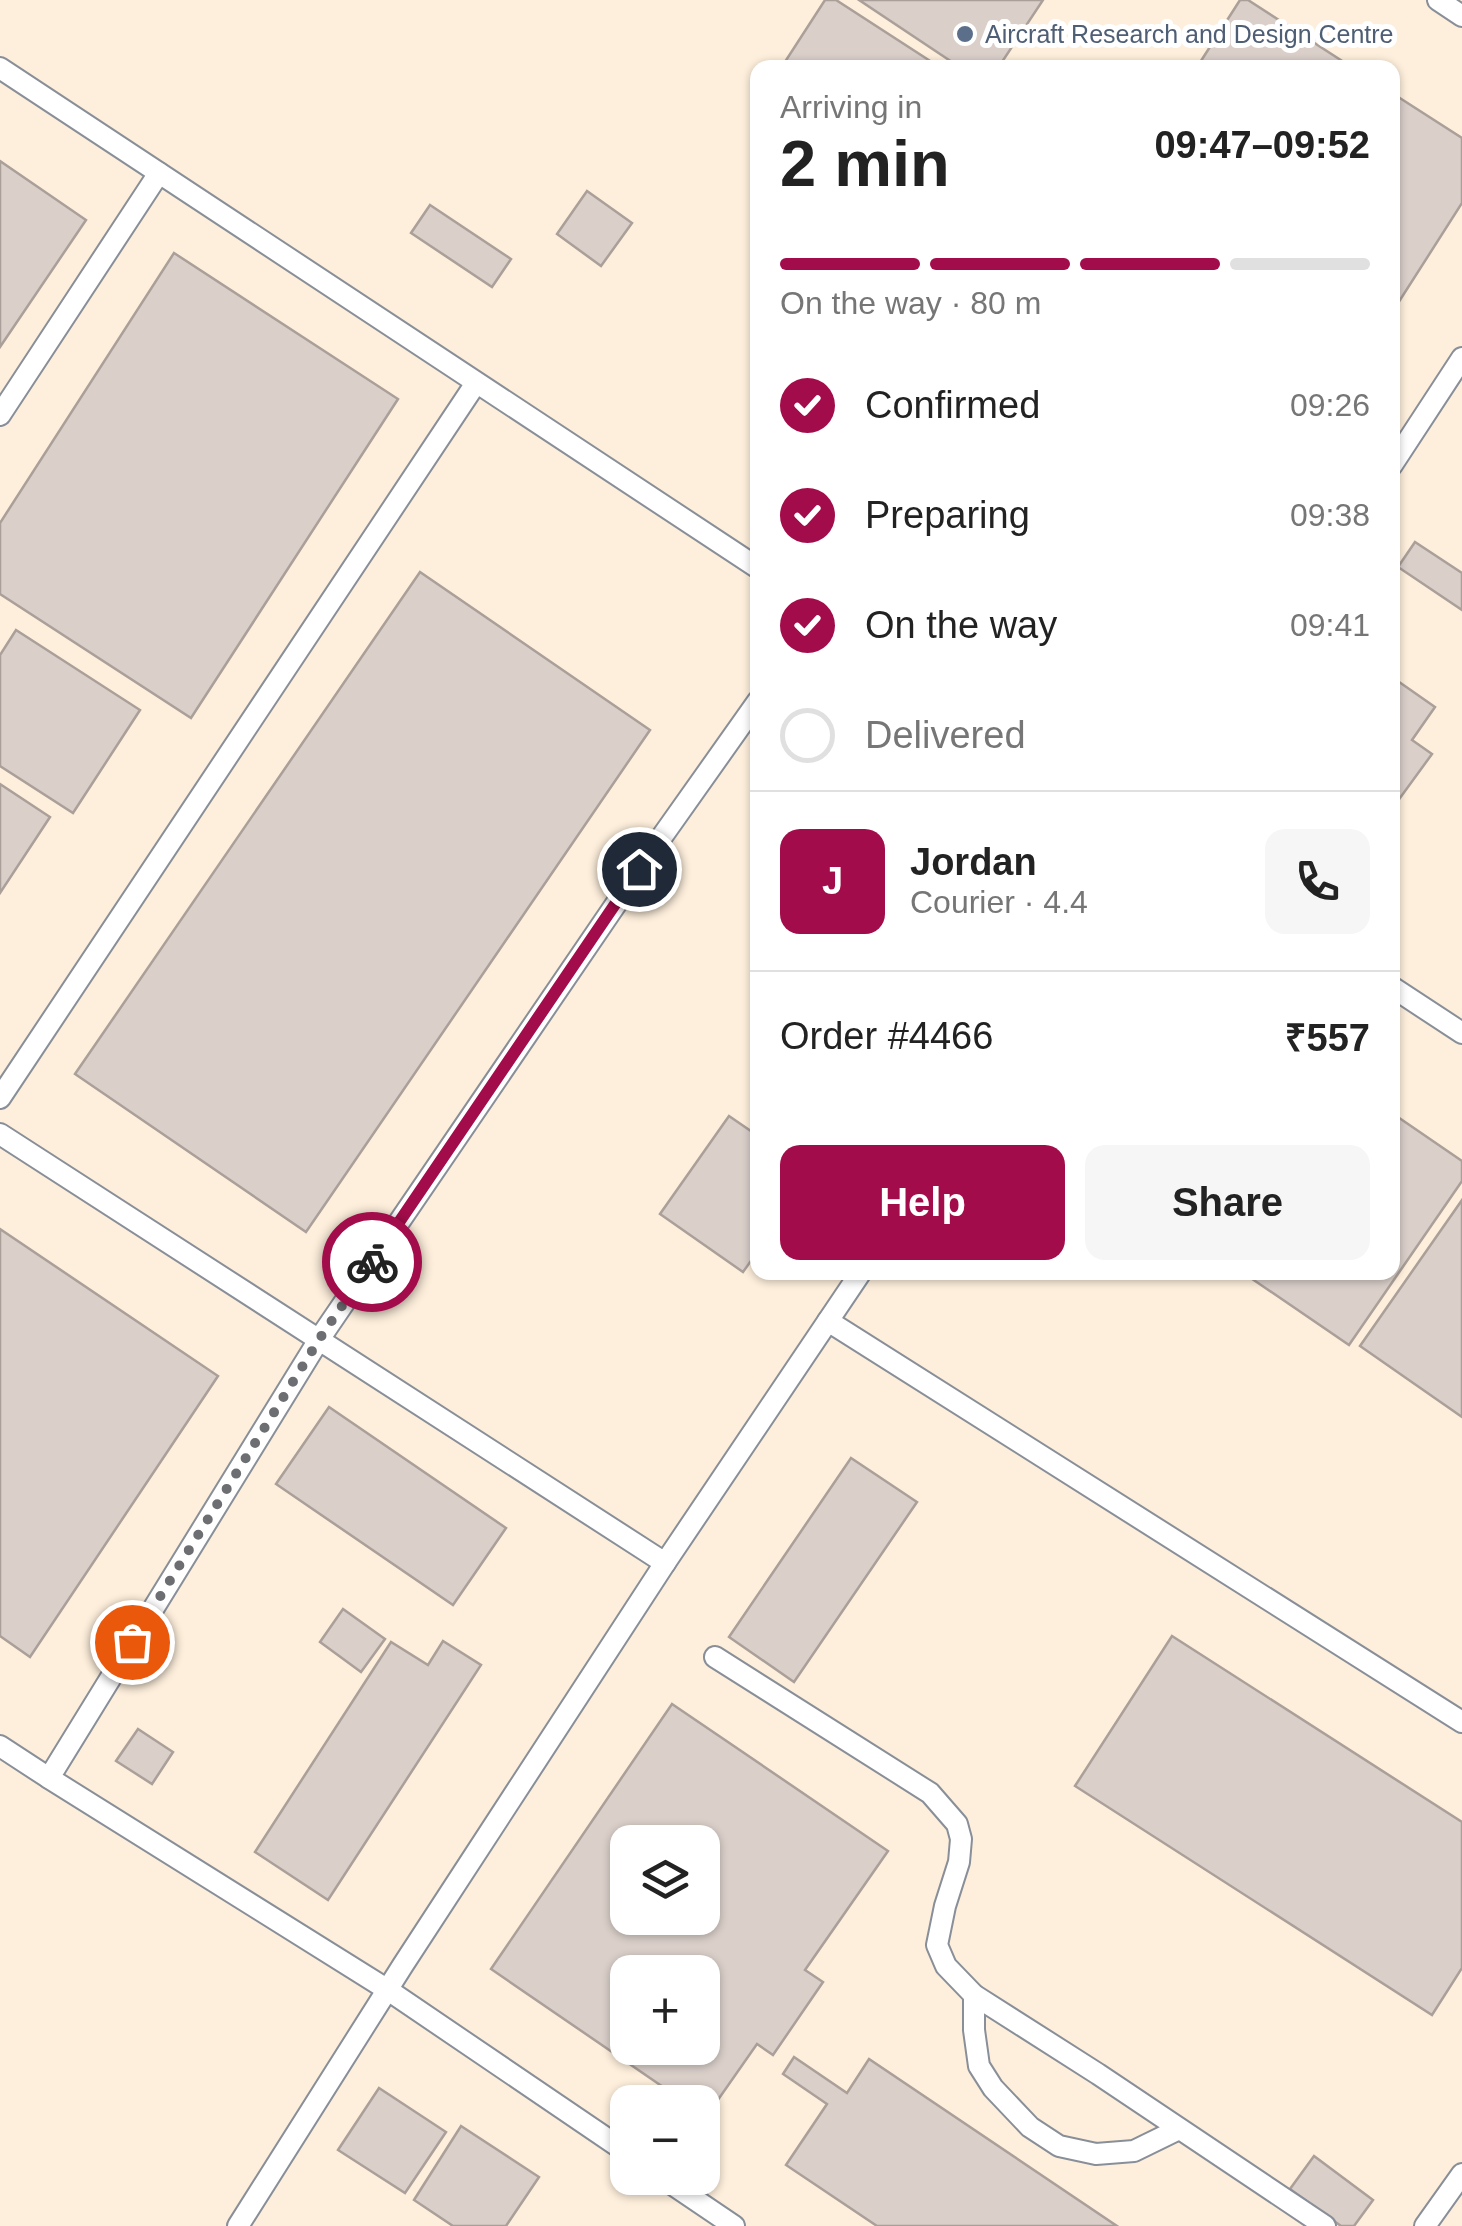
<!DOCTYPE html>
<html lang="en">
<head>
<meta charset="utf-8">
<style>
	:root { --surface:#fff; --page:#f6f6f6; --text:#222; --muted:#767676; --line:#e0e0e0; --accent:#a30c4a }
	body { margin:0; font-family:Arial,sans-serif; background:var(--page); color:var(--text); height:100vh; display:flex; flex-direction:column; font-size:38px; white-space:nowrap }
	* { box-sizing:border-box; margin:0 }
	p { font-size:32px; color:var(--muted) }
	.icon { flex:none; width:55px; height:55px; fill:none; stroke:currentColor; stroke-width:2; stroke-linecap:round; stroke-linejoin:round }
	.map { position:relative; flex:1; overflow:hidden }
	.panel { position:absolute; left:750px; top:60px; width:650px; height:1220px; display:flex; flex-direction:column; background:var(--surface); border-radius:20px; box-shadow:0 2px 8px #0004 }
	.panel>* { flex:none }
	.buttons { position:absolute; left:610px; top:1825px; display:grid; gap:20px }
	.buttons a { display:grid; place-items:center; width:110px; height:110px; border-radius:20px; background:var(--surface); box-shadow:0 2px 8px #0004; font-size:50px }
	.pin { position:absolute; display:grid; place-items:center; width:85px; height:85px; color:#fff; margin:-42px; border:5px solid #fff; border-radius:50%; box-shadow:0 2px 10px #0007 }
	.courier { position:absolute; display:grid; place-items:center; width:100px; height:100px; margin:-50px; border:8px solid #a30c4a; border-radius:50%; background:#fff; color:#222; box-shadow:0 2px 12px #0007 }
	.overview em { font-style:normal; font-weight:800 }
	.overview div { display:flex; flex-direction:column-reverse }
	.overview { display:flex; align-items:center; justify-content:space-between; height:170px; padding:0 30px }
	h1 { font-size:65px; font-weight:800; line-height:75px }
	.bar { display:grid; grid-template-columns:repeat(4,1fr); gap:15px 10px; align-content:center; height:120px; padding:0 30px }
	.bar i { height:12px; border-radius:8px; background:var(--line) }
	.bar .active { background:var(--accent) }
	.bar p { grid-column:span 4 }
	.line { display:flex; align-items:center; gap:25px; padding:0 30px; border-top:2px solid var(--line) }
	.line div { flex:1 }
	.round { display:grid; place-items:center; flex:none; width:105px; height:105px; border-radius:20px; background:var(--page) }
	ol { padding:0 30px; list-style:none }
	li { display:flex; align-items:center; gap:30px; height:110px }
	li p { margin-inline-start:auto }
	li .icon { padding:10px; border-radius:50%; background:var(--accent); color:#fff; stroke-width:4 }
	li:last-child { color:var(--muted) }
	li i { width:55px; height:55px; border:5px solid var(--line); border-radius:50% }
	.primary-button { display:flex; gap:20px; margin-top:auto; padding:20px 30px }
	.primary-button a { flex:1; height:115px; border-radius:20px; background:var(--accent); color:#fff; font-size:40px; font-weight:800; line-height:115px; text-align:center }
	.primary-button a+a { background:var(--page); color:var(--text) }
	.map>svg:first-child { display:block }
	.industrial { fill:#feefdc; fill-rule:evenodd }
	.building { fill:#dacfc9; stroke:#aa9f99; stroke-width:2.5; fill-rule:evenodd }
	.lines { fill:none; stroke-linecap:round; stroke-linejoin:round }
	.service-casing { stroke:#898f98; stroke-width:24 }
	.service { stroke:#fff; stroke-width:20 }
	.done { stroke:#6c6e71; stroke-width:10; stroke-dasharray:0 18 }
	.route { stroke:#a30c4a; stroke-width:12 }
	.service-dot { fill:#5c6f8a; stroke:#fff; stroke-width:4 }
	.labels { text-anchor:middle; stroke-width:10; stroke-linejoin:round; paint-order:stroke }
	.service-label { font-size:25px; fill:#4e5e75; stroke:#fff; text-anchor:start }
</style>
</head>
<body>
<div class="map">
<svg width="1462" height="2226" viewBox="0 0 1462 2226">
	<rect width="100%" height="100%" fill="#fafbfd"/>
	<path class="industrial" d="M0,0h1462v2226h-1462zM758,68h634v1204h-634zM628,1842h74v76h-74zM628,1972h74v76h-74zM628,2102h74v76h-74z"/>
	<g class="building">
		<path d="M825,0h11l105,68h-160z"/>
		<path d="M859,0h184l-45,68h-37z"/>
		<path d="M1240,0h8l105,68h-148l-6,-4z"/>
		<path d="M1392,93l70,45v65l-69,108z"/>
		<path d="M0,161l86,59 -86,127z"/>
		<path d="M587,191l45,32 -31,43 -44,-32z"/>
		<path d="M430,205l81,54 -19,28 -81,-54z"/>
		<path d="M174,253l224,146 -207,319 -191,-124v-71z"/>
		<path d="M1415,542l47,31v37l-64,-43z"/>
		<path d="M420,572l230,158 -344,502 -231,-158z"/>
		<path d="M16,630l124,80 -67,103 -73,-47v-111z"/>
		<path d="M1392,677l43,30 -23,33 20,14 -40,55z"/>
		<path d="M0,784l50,33 -50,76z"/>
		<path d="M1392,1113l70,48v20l-113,164 -107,-73h150z"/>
		<path d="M729,1116l29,20v115l-15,21 -83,-58z"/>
		<path d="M1462,1200v217l-102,-71z"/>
		<path d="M0,1229l218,147 -188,281 -30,-21z"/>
		<path d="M329,1407l177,121 -53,77 -177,-121z"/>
		<path d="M851,1458l66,44 -123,180 -65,-45z"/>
		<path d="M343,1609l42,30 -24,33 -41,-30z"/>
		<path d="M1172,1636l290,186v146l-30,47 -357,-229z"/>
		<path d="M443,1641l38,24 -153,235 -73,-48 136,-210 37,23z"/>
		<path d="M672,1704l216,147 -83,119 18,12 -50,73 -16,-11 -51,73 -4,-2v-13h-17l-194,-133zM628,1842h74v76h-74zM628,1972h74v76h-74z"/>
		<path d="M138,1729l35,23 -21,32 -36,-23z"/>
		<path d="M794,2057l53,36 22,-34 248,167h-240l-91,-61 41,-61 -44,-30z"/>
		<path d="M379,2088l67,44 -41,61 -67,-43z"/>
		<path d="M461,2126l78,51 -33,49h-53l-39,-26z"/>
		<path d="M1314,2156l59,44 -19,26h-13l-51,-37z"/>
	</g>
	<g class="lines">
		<g class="service-casing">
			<g id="service">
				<path d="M1438,0l24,16"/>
				<path d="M0,68l758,500"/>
				<path d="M0,415l159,-242"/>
				<path d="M1392,465l70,-107"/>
				<path d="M1392,987l70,46"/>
				<path d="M0,1098l476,-715"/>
				<path d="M0,1134l665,429"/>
				<path d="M828,1321l634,401"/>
				<path d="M715,1657l215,136 27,31 4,15 -2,23 -14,44 -8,39 9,21 28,29 124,79 227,152"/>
				<path d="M0,1746l49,32"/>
				<path d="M974,1995v35l5,36 14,22 37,39 29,19 37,8 38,-3 45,-22"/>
				<path d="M628,2153l-240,-163 -339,-212 271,-440 341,-500 97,-137"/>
				<path d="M663,2178l71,48"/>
				<path d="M238,2226l165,-261 262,-402 196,-291"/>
				<path d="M1425,2226l37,-52"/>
			</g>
		</g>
		<use href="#service" class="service"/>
	</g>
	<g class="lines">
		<path class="done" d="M132,1642l188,-304 52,-76"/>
		<path class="route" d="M372,1262l267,-393"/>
	</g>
	<circle class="service-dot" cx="965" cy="34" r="10"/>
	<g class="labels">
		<g class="service-label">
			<text x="985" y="43">Aircraft Research and Design Centre</text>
		</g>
	</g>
</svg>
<div class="buttons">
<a><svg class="icon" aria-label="layers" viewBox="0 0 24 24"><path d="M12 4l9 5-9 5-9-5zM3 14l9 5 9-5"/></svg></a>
<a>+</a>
<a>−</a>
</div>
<div class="pin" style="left:132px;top:1642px;background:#ea580c"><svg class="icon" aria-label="bag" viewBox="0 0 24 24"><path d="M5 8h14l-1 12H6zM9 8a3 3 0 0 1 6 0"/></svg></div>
<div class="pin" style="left:639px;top:869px;background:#1f2937"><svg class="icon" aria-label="home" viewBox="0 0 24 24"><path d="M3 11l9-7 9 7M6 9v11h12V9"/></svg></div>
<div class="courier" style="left:372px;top:1262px"><svg class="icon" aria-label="bike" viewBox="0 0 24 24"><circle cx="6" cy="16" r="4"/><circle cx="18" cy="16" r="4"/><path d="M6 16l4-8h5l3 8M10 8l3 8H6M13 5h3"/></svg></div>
<section class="panel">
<div class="overview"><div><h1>2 min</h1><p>Arriving in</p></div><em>09:47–09:52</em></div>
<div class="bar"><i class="active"></i><i class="active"></i><i class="active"></i><i></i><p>On the way · 80 m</p></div>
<ol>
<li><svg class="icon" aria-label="check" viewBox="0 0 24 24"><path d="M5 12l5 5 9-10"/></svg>Confirmed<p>09:26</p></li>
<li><svg class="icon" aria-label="check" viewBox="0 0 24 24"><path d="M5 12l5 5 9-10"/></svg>Preparing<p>09:38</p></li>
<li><svg class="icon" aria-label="check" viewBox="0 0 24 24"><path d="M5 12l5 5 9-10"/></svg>On the way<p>09:41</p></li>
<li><i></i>Delivered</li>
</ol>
<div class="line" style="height:180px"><b class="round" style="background:var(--accent);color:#fff">J</b><div><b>Jordan</b><p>Courier · 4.4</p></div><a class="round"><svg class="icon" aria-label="phone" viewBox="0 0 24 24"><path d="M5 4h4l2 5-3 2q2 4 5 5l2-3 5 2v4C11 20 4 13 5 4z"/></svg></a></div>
<div class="line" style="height:130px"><div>Order #4466</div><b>₹557</b></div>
<div class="primary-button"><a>Help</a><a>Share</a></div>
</section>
</div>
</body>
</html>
